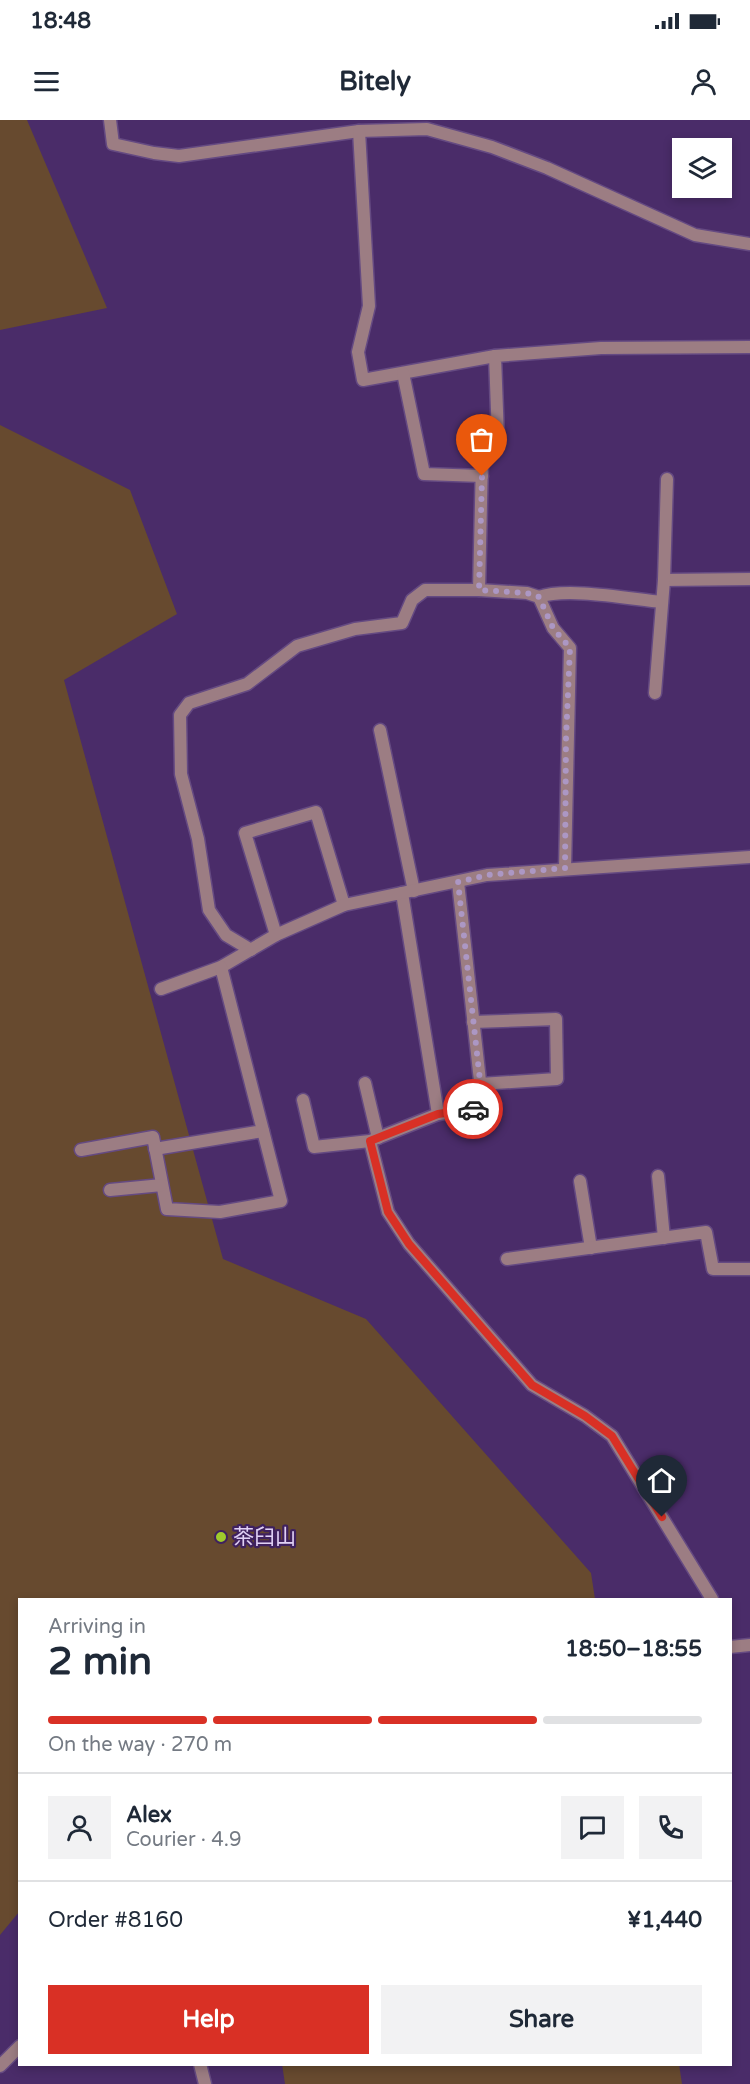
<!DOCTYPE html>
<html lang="en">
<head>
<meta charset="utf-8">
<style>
	:root { --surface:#fff; --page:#f2f2f3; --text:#1f2937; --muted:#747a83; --line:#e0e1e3; --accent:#d93025 }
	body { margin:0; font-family:"Varela Round","Noto Sans JP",sans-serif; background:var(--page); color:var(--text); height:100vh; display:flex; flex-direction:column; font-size:22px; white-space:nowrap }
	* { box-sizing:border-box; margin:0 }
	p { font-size:20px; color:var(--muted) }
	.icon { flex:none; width:33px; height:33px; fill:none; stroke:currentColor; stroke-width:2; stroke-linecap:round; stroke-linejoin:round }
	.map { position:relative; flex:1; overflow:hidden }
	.panel { position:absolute; left:18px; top:1478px; width:714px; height:468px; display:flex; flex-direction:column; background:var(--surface); border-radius:0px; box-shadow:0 3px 9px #0003 }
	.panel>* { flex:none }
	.fabs { position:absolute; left:672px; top:18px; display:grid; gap:12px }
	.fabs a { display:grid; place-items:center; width:60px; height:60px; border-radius:0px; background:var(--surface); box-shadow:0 3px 9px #0003; font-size:30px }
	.pin { position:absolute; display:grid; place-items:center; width:51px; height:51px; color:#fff; margin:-62px -26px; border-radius:50% 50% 50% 0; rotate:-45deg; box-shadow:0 0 6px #0007 }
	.pin .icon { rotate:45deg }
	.courier { position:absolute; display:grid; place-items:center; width:60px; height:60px; margin:-30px; border:4px solid #d93025; border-radius:50%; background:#fff; color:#222; box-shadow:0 2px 8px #0007 }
	.summary em { font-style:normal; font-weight:800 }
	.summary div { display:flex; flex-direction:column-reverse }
	.summary { display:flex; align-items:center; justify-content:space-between; height:102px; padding:0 30px }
	h1 { font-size:39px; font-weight:800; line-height:45px }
	.bar { display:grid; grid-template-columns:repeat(4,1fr); gap:9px 6px; align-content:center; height:72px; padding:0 30px }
	.bar i { height:8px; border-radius:4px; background:var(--line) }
	.bar .current { background:var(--accent) }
	.bar p { grid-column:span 4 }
	.line { display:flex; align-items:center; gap:15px; padding:0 30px; border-top:2px solid var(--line) }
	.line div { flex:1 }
	.round { display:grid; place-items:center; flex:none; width:63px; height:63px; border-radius:0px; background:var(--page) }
	.button { display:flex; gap:12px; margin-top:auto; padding:12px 30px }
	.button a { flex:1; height:69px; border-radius:0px; background:var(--accent); color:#fff; font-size:24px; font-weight:800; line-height:69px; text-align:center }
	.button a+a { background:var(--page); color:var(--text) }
	.status { display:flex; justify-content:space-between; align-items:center; height:42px; padding:0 30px; background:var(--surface); direction:ltr }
	.status svg { height:16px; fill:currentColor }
	header { display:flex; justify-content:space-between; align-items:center; height:78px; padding:0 30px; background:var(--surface); font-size:27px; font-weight:800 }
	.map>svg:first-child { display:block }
	.green { fill:#674a2f }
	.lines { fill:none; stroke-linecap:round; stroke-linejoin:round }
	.minor-casing { stroke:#654a82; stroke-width:15 }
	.minor { stroke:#9c7d83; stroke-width:12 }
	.done { stroke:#ac97c4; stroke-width:6; stroke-dasharray:0 10.8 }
	.route { stroke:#d93025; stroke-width:8 }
	.poi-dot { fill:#9fca2c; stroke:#3f215e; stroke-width:2 }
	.labels { text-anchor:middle; stroke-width:4.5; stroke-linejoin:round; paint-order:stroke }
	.poi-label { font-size:21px; fill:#e0d0f5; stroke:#3f215e; text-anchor:start }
</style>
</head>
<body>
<div class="status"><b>18:48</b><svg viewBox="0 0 49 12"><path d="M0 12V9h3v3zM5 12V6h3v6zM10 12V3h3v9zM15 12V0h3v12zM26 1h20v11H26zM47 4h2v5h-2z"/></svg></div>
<header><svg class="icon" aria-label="menu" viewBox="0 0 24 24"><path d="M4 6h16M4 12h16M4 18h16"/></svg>Bitely<svg class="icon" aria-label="person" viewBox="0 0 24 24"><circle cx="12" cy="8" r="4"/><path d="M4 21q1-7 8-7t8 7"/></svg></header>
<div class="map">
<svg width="750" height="1964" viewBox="0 0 750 1964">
	<rect width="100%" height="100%" fill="#4a2c69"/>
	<g class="green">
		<path d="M0,0h27l80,188 -107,22z"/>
		<path d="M0,305l130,65 47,124 -113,66 159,579 143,60 225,254 4,26h-575l-1,313 -19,23z"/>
		<path d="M282,1944h397l3,20h-397z"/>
	</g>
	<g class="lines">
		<g class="minor-casing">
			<g id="minor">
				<path d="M110,0l3,24 41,9 25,3 180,-25 68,-2 65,18 55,21 148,67 55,9"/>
				<path d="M359,11l10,175 -11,46 5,28 132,-24"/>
				<path d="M403,253l21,101 58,2"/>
				<path d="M664,460l86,-1"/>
				<path d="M539,477c28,-10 91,2 123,5"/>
				<path d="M655,573l9,-113 3,-101"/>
				<path d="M380,610l34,161"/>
				<path d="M565,748l5,-220 -17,-20 -14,-31 -12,-4 -48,-3 3,-130 7,-13 9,-9 -3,-82 106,-8 149,-1"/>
				<path d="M402,773l36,221"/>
				<path d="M276,815l-31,-102 71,-21 28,93"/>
				<path d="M251,830l-25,-15 -17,-25 -11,-71 -17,-65 -1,-59 9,-12 58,-19 50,-38 58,-17 47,-6 10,-23 13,-10h54"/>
				<path d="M161,869l60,-22 55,-32 68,-30 143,-30 263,-18"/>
				<path d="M473,902l83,-3 1,60 -77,5"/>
				<path d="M365,963l13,55"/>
				<path d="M303,980l11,47 56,-6 68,-27 45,-6 -25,-226"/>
				<path d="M370,1021l18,71 21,32 123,141 53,31 27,20 100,163"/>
				<path d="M155,1029l108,-18"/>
				<path d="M81,1030l72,-13 14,72 53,3 61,-11 -60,-234"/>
				<path d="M658,1056l6,62"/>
				<path d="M580,1061l11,67"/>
				<path d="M110,1070l52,-5"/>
				<path d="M507,1139l199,-27 7,37h37"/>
				<path d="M730,1527l20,-2"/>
				<path d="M200,1944l5,20"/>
				<path d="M0,1946l20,-20"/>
			</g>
		</g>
		<use href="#minor" class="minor"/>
	</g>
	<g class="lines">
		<path class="done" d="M473,989l10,-1 -25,-226 29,-7 78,-7 1,-129 4,-91 -17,-20 -14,-31 -12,-4 -48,-3 3,-114"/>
		<path class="route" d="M473,989l-35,5 -68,27 18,71 21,32 123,141 53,31 27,20 50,81"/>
	</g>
	<circle class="poi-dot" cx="221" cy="1417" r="6"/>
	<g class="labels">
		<g class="poi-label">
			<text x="233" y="1424">茶臼山</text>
		</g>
	</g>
</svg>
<div class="fabs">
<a><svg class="icon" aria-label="layers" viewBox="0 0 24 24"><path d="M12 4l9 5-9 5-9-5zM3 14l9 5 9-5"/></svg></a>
</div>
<div class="pin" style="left:482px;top:356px;background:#ea580c"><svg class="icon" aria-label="bag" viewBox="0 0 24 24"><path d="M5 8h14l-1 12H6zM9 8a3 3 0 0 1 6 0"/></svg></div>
<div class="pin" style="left:662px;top:1397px;background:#1f2937"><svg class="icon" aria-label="home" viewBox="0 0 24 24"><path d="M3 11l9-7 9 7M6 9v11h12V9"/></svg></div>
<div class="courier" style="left:473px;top:989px"><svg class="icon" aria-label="car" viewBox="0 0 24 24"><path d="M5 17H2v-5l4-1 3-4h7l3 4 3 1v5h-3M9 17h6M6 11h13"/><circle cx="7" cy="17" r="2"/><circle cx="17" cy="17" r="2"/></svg></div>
<section class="panel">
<div class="summary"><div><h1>2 min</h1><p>Arriving in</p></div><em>18:50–18:55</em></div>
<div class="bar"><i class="current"></i><i class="current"></i><i class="current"></i><i></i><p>On the way · 270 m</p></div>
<div class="line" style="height:108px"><a class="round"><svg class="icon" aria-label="person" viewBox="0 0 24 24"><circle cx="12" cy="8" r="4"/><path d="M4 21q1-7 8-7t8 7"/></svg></a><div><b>Alex</b><p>Courier · 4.9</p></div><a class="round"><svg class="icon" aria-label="chat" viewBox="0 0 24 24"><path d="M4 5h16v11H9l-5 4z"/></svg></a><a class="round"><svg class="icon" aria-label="phone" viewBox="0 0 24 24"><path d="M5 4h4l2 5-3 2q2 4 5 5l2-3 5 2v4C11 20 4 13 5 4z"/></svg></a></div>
<div class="line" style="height:78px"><div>Order #8160</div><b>¥1,440</b></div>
<div class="button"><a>Help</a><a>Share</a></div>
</section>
</div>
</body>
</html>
